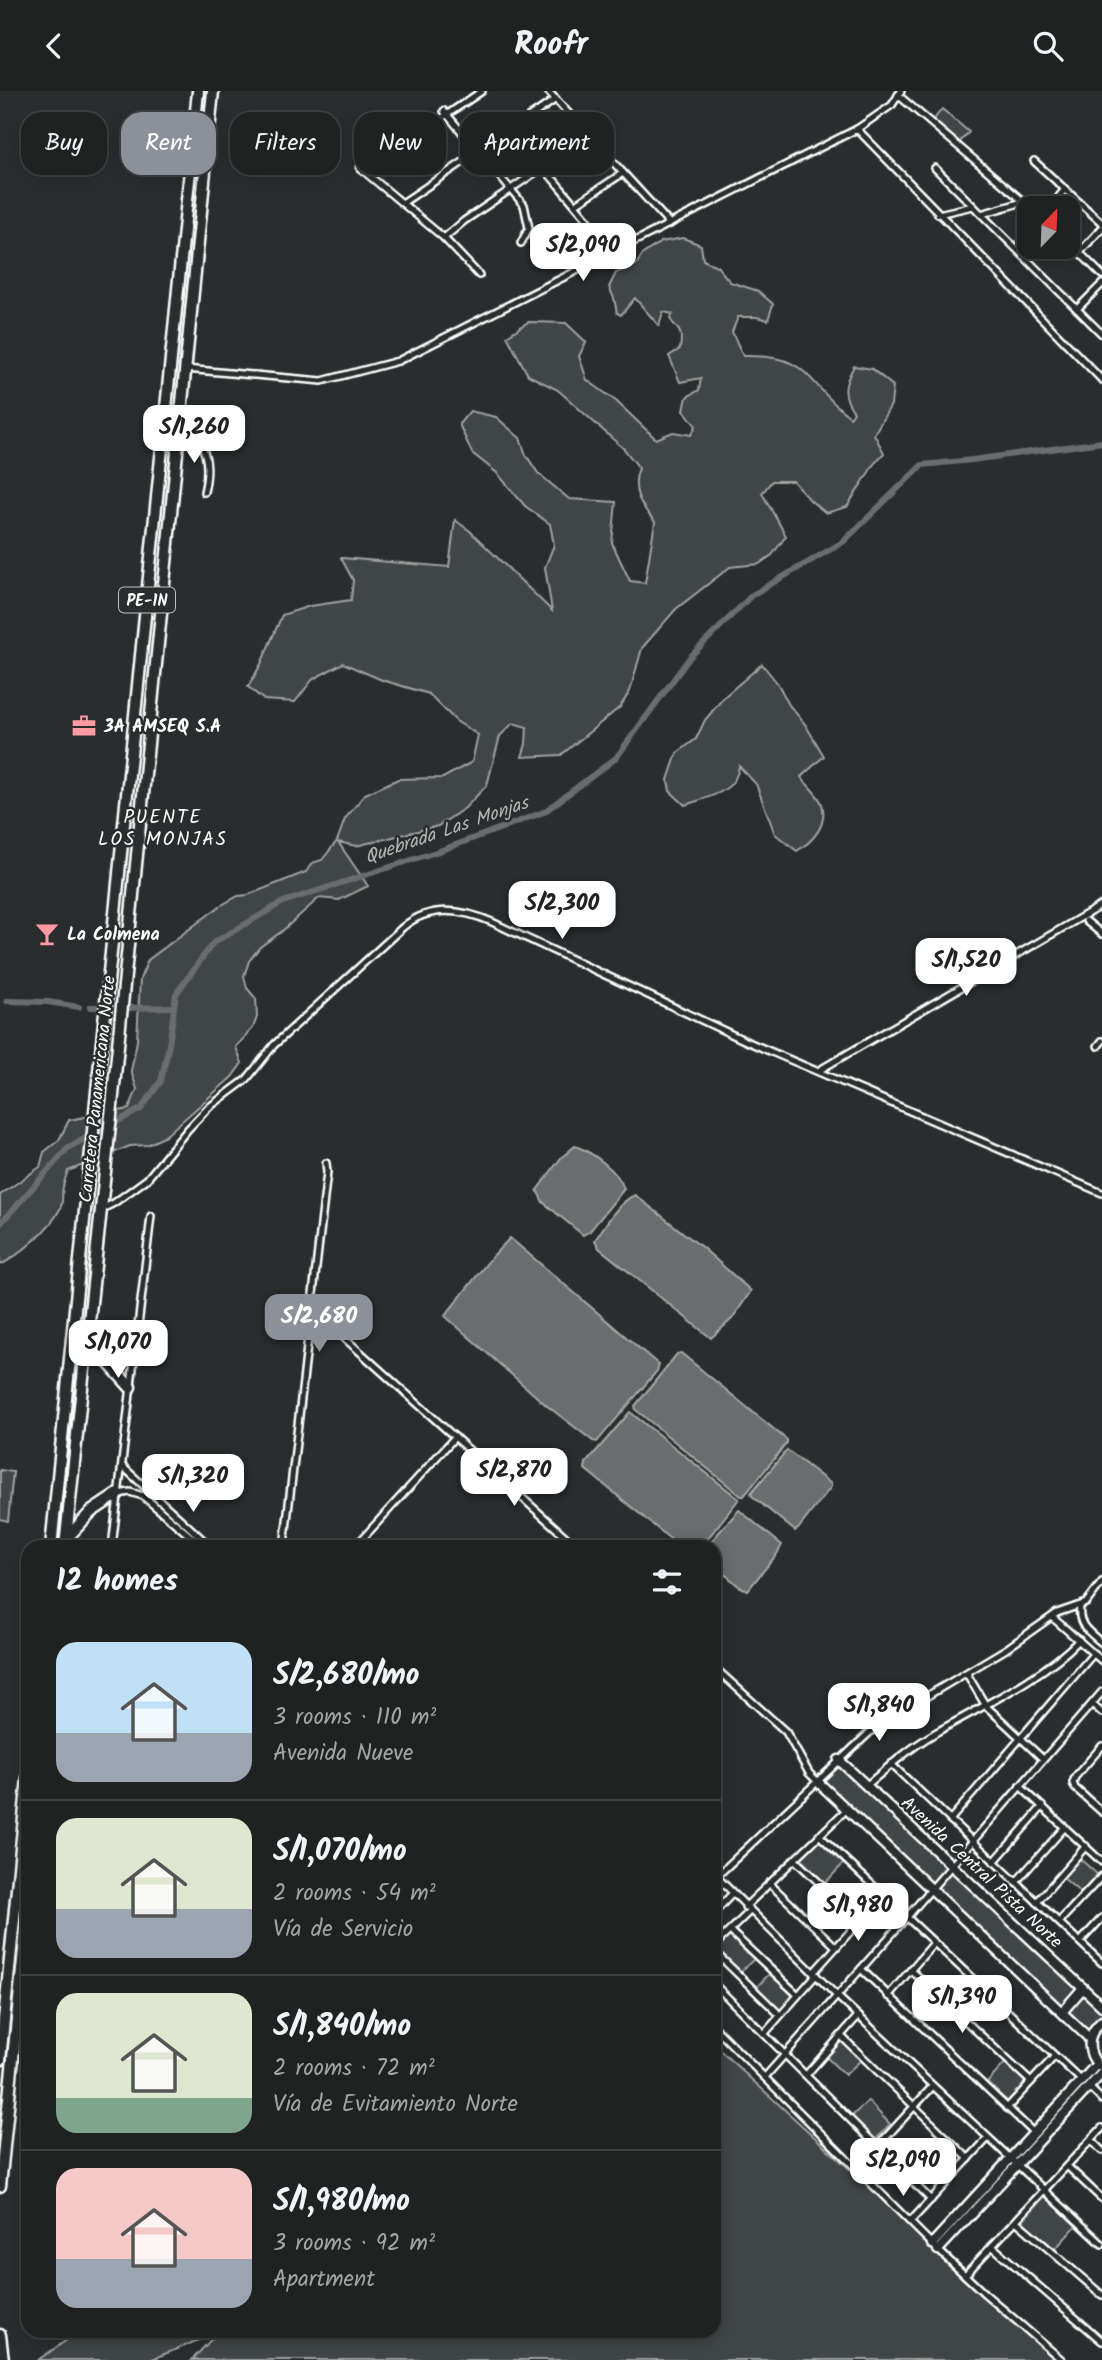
<!DOCTYPE html>
<meta charset="utf-8">
<style>
:root{--surface:#202222;--page:#282a2a;--text:#f1f3f6;--muted:#a2a4a5;--line:#3d3f40;--accent:#8c9099}
body{margin:0;font-family:Kalam,sans-serif;background:var(--page);color:var(--text);height:100vh;display:flex;flex-direction:column;font-size:26px;white-space:nowrap}
*{box-sizing:border-box;margin:0}
p{font-size:23px;color:var(--muted)}
.icon{flex:none;width:38px;height:38px;fill:none;stroke:currentColor;stroke-width:2;stroke-linecap:round;stroke-linejoin:round}
.map{position:relative;flex:1;overflow:hidden}
.drawer{position:absolute;left:21px;top:1449px;width:700px;height:798px;display:flex;flex-direction:column;background:var(--surface);border-radius:21px;box-shadow:0 4px 18px #0003,0 0 0 2px var(--line)}
.drawer>*{flex:none}
.banner{position:absolute;left:21px;top:21px;width:700px;height:63px;display:flex;gap:14px}
.needle{width:46px;rotate:23deg}
.tools{position:absolute;left:1017px;top:105px;display:grid;gap:14px}
.tools a{display:grid;place-items:center;width:63px;height:63px;border-radius:14px;background:var(--surface);box-shadow:0 4px 18px #0003,0 0 0 2px var(--line);font-size:35px}
.price{position:absolute;translate:-50% -60px;padding:0 16px;border-radius:14px;background:#fff;color:#222;font-size:23px;line-height:46px;filter:drop-shadow(0 2px 4px #0008)}
.price::after{content:'';position:absolute;left:50%;top:42px;width:21px;height:16px;margin-left:-10px;background:inherit;clip-path:polygon(0 0,100% 0,50% 100%)}
.price.current{background:var(--accent);color:#fff}
ul{padding:0;list-style:none}
li{display:flex;align-items:center;gap:21px;height:175px;padding:0 35px}
li+li{border-top:2px solid var(--line)}
li span{display:grid;place-items:center;flex:none;width:196px;height:140px;border-radius:21px;color:#555}
li>.icon{margin-inline-start:auto}
span .icon{width:84px;height:84px;fill:#fffc;stroke-width:1}
li b{font-size:30px}
h2{display:flex;justify-content:space-between;align-items:center;height:84px;padding:0 35px;font-size:30px}
.pill{padding:0 24px;border-radius:21px;background:var(--surface);box-shadow:0 4px 18px #0003,0 0 0 2px var(--line);font-size:24px;line-height:63px}
.pill.current{background:var(--accent);color:#fff}
header{display:flex;justify-content:space-between;align-items:center;height:91px;padding:0 35px;background:var(--surface);font-size:32px;font-weight:700}
.map>svg:first-child{display:block}
</style>
<header><svg class="icon" aria-label="back" viewBox="0 0 24 24"><path d="M15 5l-7 7 7 7"/></svg>Roofr<svg class="icon" aria-label="search" viewBox="0 0 24 24"><circle cx="10" cy="10" r="6"/><path d="M15 15l6 6"/></svg></header>
<div class="map">
<svg width="1102" height="2269" viewBox="0 0 1102 2269">
<rect width="100%" height="100%" fill="#2a2d2e"/>
<filter id="ink" filterUnits="userSpaceOnUse"><feTurbulence type="fractalNoise" baseFrequency=".0143" numOctaves="2"/><feDisplacementMap in="SourceGraphic" scale="14" xChannelSelector="R" yChannelSelector="G"/><feConvolveMatrix kernelMatrix="1 2 1 2 8 2 1 2 1" color-interpolation-filters="sRGB"/></filter>
<g filter="url(#ink)">
<g fill="#414445" stroke="#a0a2a2" stroke-width="2">
<path d="M 942,18 L 969,41 L 958,53 L 932,31 Z"/>
<path d="M 683,147 L 701,154 L 703,169 L 717,175 L 730,191 L 758,200 L 773,213 L 768,229 L 757,226 L 738,226 L 732,241 L 743,265 C 812,263 804,291 850,326 L 854,321 C 841,303 844,293 854,275 L 872,278 L 893,295 L 891,314 L 874,343 L 884,362 L 874,373 L 847,416 L 826,422 L 811,410 L 793,390 L 772,390 L 762,402 L 786,445 L 772,464 L 759,473 L 730,476 L 676,518 L 642,557 L 630,600 L 620,616 L 561,664 L 522,666 L 526,653 L 527,636 L 513,632 L 500,645 L 487,694 L 465,717 L 438,735 L 356,755 L 338,751 L 368,795 L 339,809 L 319,807 L 281,841 L 260,856 L 249,870 L 244,885 L 247,897 L 256,908 L 257,926 L 253,937 L 236,956 L 242,972 L 232,986 L 164,1046 L 147,1054 L 130,1055 L 68,1080 C 66,1085 64,1091 63,1096 C 61,1103 64,1110 60,1118 C 51,1137 19,1165 0,1174 L 0,1104 L 40,1076 L 44,1061 L 59,1049 L 69,1029 L 129,1018 L 137,998 L 131,980 L 137,950 L 140,888 L 148,869 L 220,815 L 238,805 L 248,804 L 306,781 L 312,772 L 322,769 L 337,750 L 345,728 L 365,703 L 398,688 L 443,687 L 472,671 L 478,644 L 456,630 L 429,603 L 382,589 L 343,572 L 313,588 L 295,611 L 264,609 L 248,596 L 261,573 L 282,524 L 310,515 L 351,509 L 353,489 L 341,467 L 449,476 L 455,429 L 470,440 L 552,520 L 545,476 L 554,454 L 550,433 L 525,415 L 497,382 L 472,362 L 459,333 L 470,320 L 496,326 L 520,347 L 526,364 L 538,382 L 569,408 L 616,411 L 612,452 L 630,490 L 645,492 L 655,431 C 641,415 630,399 639,377 L 624,358 L 558,299 L 528,284 L 507,245 L 528,231 L 566,232 L 586,251 L 579,265 L 587,289 L 616,310 L 656,348 L 673,341 L 691,344 L 696,335 L 684,319 L 687,306 L 699,299 L 701,287 L 680,291 L 669,265 L 680,258 C 683,238 679,241 670,228 L 673,223 L 663,221 L 659,235 L 635,207 L 621,224 L 617,222 L 614,207 L 609,196 L 616,182 L 636,174 L 643,163 L 661,151 Z"/>
<path d="M 762,573 L 778,593 L 789,614 L 805,633 L 824,665 L 801,686 C 807,694 819,704 822,713 C 828,734 813,750 797,760 L 775,743 L 756,693 L 739,675 C 736,702 708,706 685,714 L 670,700 L 668,689 L 677,662 L 696,648 L 705,629 L 724,606 Z"/>
<path d="M 0,1379 L 13,1381 L 8,1430 L 0,1428 Z"/>
<path d="M 836,1675 L 843,1675 L 947,1774 L 935,1791 L 928,1791 L 825,1694 L 825,1686 Z"/>
<path d="M 817,1749 L 820,1749 L 844,1772 L 824,1793 L 799,1770 L 800,1766 Z"/>
<path d="M 1079,1767 L 1098,1784 L 1082,1803 L 1062,1786 Z"/>
<path d="M 954,1780 L 1075,1892 L 1078,1898 L 1065,1913 L 1059,1914 L 938,1800 L 938,1795 L 949,1781 Z"/>
<path d="M 727,1841 L 754,1868 L 736,1885 L 714,1863 L 714,1852 Z"/>
<path d="M 770,1882 L 796,1905 L 778,1924 L 753,1900 Z"/>
<path d="M 1081,1904 L 1087,1904 L 1102,1920 L 1102,1927 L 1089,1943 L 1068,1924 L 1067,1920 Z"/>
<path d="M 841,1948 L 862,1968 L 845,1984 L 825,1965 Z"/>
<path d="M 714,1954 L 1058,2269 L 192,2269 L 219,2240 L 714,2240 Z"/>
<path d="M 1006,1971 L 1028,1991 L 1008,2011 L 987,1992 Z"/>
<path d="M 868,2010 L 890,2033 L 874,2050 L 851,2026 Z"/>
<path d="M 948,2050 L 967,2068 L 946,2090 L 928,2070 Z"/>
<path d="M 1045,2105 L 1076,2135 L 1055,2158 L 1022,2130 Z"/>
<path d="M 80,2240 L 194,2240 L 201,2248 L 150,2269 L 38,2269 Z"/>
</g>
<g fill="#6a6c6d" stroke="#a6a7a7" stroke-width="2">
<path d="M 575,1055 C 592,1061 619,1080 624,1098 L 590,1140 L 583,1144 L 543,1111 L 537,1099 L 561,1067 Z"/>
<path d="M 635,1104 L 704,1158 L 751,1200 L 732,1228 L 711,1247 L 599,1157 L 595,1149 C 605,1135 619,1110 635,1104 Z"/>
<path d="M 510,1147 L 659,1274 L 657,1280 L 597,1351 L 593,1350 L 546,1314 L 445,1225 L 491,1167 Z"/>
<path d="M 681,1262 L 787,1349 L 787,1352 L 744,1405 L 741,1405 L 636,1319 L 635,1315 L 677,1263 Z"/>
<path d="M 630,1321 L 739,1408 L 701,1456 L 680,1456 L 585,1378 L 586,1372 Z"/>
<path d="M 787,1359 L 831,1393 L 831,1396 L 798,1438 L 795,1440 L 752,1405 L 751,1402 Z"/>
<path d="M 739,1419 L 782,1454 L 777,1463 L 748,1499 L 740,1496 L 714,1474 L 714,1456 L 706,1456 Z"/>
</g>
<g fill="none" stroke-linecap="round" stroke-linejoin="round">
<g stroke="#6a6c6d" stroke-width="6">
<path d="M 7,910 L 48,911 L 79,916"/>
<path d="M 90,916 L 99,916"/>
<path d="M 127,917 L 174,916"/>
<path d="M 0,1133 L 69,1056 L 141,1018 L 161,990 L 169,954 L 176,903 L 213,852 L 283,811 L 442,759 L 544,721 L 616,667 L 690,566 L 752,504 L 843,451 L 922,374 L 972,369 L 1102,351"/>
</g>
<g stroke="#fff" stroke-width="10">
<g id="street">
<path d="M 548,0 L 670,133"/>
<path d="M 898,4 L 1031,117"/>
<path d="M 444,20 L 524,114 L 529,137 L 521,152"/>
<path d="M 857,38 L 1102,289"/>
<path d="M 509,40 L 543,76 L 615,161"/>
<path d="M 1034,70 L 1102,132"/>
<path d="M 360,77 L 444,147 L 479,184"/>
<path d="M 935,77 L 1102,243"/>
<path d="M 363,80 L 482,0"/>
<path d="M 404,111 L 556,8"/>
<path d="M 576,113 L 623,82"/>
<path d="M 1050,117 L 1065,98"/>
<path d="M 938,123 L 973,115"/>
<path d="M 981,123 L 1023,111"/>
<path d="M 444,147 L 464,130 L 589,45"/>
<path d="M 1068,150 L 1102,184"/>
<path d="M 1079,162 L 1102,137"/>
<path d="M 1077,218 L 1102,193"/>
<path d="M 185,278 L 322,290 L 398,270 L 857,38 L 892,14 L 901,0"/>
<path d="M 194,344 C 209,360 209,380 204,401"/>
<path d="M 1086,830 L 1102,843"/>
<path d="M 1098,955 L 1102,950"/>
<path d="M 818,980 L 1102,814"/>
<path d="M 100,1119 L 114,1112 L 147,1088 L 188,1038 L 208,1017 L 247,988 L 274,954 L 403,836 C 429,814 462,818 492,831 L 746,950 L 1102,1102"/>
<path d="M 310,1225 L 330,1234 L 577,1456"/>
<path d="M 122,1375 L 211,1456"/>
<path d="M 118,1403 L 130,1401 L 143,1405 L 203,1456"/>
<path d="M 112,1456 L 151,1125"/>
<path d="M 284,1456 L 327,1081 L 326,1072"/>
<path d="M 355,1456 L 455,1346"/>
<path d="M 1080,1515 C 1077,1534 1089,1541 1102,1552"/>
<path d="M 1052,1526 L 1102,1570"/>
<path d="M 714,1576 L 786,1641 L 809,1682 L 818,1691"/>
<path d="M 967,1583 L 986,1615 L 1043,1668"/>
<path d="M 1092,1613 L 1102,1622"/>
<path d="M 1102,1655 L 1075,1686 L 1073,1692 L 1075,1697 L 1102,1721"/>
<path d="M 891,1673 L 1102,1872"/>
<path d="M 866,1695 C 888,1676 910,1657 935,1642 C 980,1616 1043,1587 1079,1549"/>
<path d="M 1020,1695 L 1102,1771"/>
<path d="M 950,1729 L 1094,1562"/>
<path d="M 819,1744 L 1082,1990"/>
<path d="M 794,1768 L 860,1830"/>
<path d="M 994,1771 L 1043,1715"/>
<path d="M 716,1786 L 869,1642 L 892,1626 L 1006,1558 L 1057,1522 L 1086,1512 L 1102,1491"/>
<path d="M 717,1786 L 837,1905 L 1102,2153"/>
<path d="M 1016,1791 L 1065,1736"/>
<path d="M 769,1792 L 836,1856"/>
<path d="M 1037,1811 L 1086,1755"/>
<path d="M 745,1816 L 847,1718"/>
<path d="M 714,1822 L 732,1803"/>
<path d="M 1059,1831 L 1102,1785"/>
<path d="M 730,1840 L 798,1904"/>
<path d="M 1080,1851 L 1102,1827"/>
<path d="M 714,1855 L 750,1820"/>
<path d="M 714,1860 L 780,1924"/>
<path d="M 861,1878 L 1034,2042"/>
<path d="M 911,1879 L 1031,1991"/>
<path d="M 813,1882 L 883,1804"/>
<path d="M 714,1893 L 931,2109"/>
<path d="M 888,1905 L 934,1852"/>
<path d="M 714,1936 L 936,2157 L 984,2202 L 1062,2269"/>
<path d="M 765,1942 L 816,1884"/>
<path d="M 841,1945 L 969,2068"/>
<path d="M 807,1983 L 858,1925"/>
<path d="M 765,1986 L 907,1826 L 1102,1601"/>
<path d="M 1089,1996 L 1102,2009"/>
<path d="M 1007,2017 L 1055,1965"/>
<path d="M 1091,2049 L 1102,2060"/>
<path d="M 1067,2075 L 1102,2108"/>
<path d="M 856,2079 L 932,1996"/>
<path d="M 1016,2130 L 1102,2204"/>
<path d="M 910,2131 L 988,2047"/>
<path d="M 992,2155 L 1102,2250"/>
<path d="M 965,2184 L 1102,2037"/>
</g>
</g>
<g stroke="#fff" stroke-width="13">
<g id="secondary">
<path d="M 839,1669 L 1102,1915"/>
<path d="M 818,1691 L 1090,1948"/>
<path d="M 1062,1921 L 1083,1897"/>
<path d="M 1099,1975 C 1086,1961 1086,1943 1102,1930"/>
<path d="M 932,2153 L 1097,1973"/>
<path d="M 938,2159 L 1102,1982"/>
</g>
</g>
<g stroke="#fff" stroke-width="15">
<g id="highway">
<path d="M 89,1237 L 97,1259 L 130,1296"/>
<path d="M 66,1448 L 91,1421 L 118,1403"/>
<path d="M 51,1456 L 198,0"/>
<path d="M 65,1456 L 112,1015 L 213,0"/>
<path d="M 0,1969 L 28,1687"/>
<path d="M 0,2095 L 28,1820"/>
<path d="M 0,2244 L 3,2269"/>
</g>
</g>
<use href="#street" stroke="#2a2d2e" stroke-width="5"/>
<use href="#secondary" stroke="#2a2d2e" stroke-width="8"/>
<use href="#highway" stroke="#2a2d2e" stroke-width="10"/>
</g>
</g>
<defs>
<g id="office-bare" transform="scale(1.89)"><path d="M-6-3h4V-5.5h4V-3h4V5H-6ZM-1-4.5V-3h2v-1.5ZM-6 0V1H6V0Z" fill="#ff9aa2" stroke="#2a2d2e" stroke-width="2.5" paint-order="stroke"/></g>
<g id="bar-bare" transform="scale(1.89)"><path d="M-6-5H6L.8 .8V4.5H3.5V6h-7V4.5H-.8V.8Z" fill="#ff9aa2" stroke="#2a2d2e" stroke-width="2.5" paint-order="stroke"/></g>
</defs>
<g fill-rule="evenodd">
<use href="#office-bare" x="84" y="635"/>
<use href="#bar-bare" x="47" y="843"/>
</g>
<g text-anchor="middle" stroke-width="5" stroke-linejoin="round" paint-order="stroke">
<rect fill="#2a2d2e" stroke="#bfc0c0" stroke-width="2" x="119" y="496.5" width="56" height="25" rx="5"/>
<g font-size="16" font-weight="bold" fill="#fff">
<text x="147" y="515">PE-1N</text>
</g>
<g font-size="18" font-weight="bold" fill="#fff" stroke="#2a2d2e" text-anchor="start">
<text x="104" y="641">3A AMSEQ S.A</text>
<text x="67" y="849">La Colmena</text>
</g>
<g font-size="18" fill="#fff" stroke="#2a2d2e">
<text transform="translate(97 998) rotate(-84)" y="6">Carretera Panamericana Norte</text>
<text transform="translate(982 1781) rotate(43)" y="6">Avenida Central Pista Norte</text>
</g>
<g font-size="19" letter-spacing="2" fill="#fff" stroke="#2a2d2e">
<text x="163" y="732">PUENTE<tspan x="163" dy="22">LOS MONJAS</tspan></text>
</g>
<g font-size="19" font-style="italic" fill="#b4b6b6" stroke="#2a2d2e">
<text transform="translate(446 738) rotate(-19)" y="7">Quebrada Las Monjas</text>
</g>
</g>
</svg>
<div class="tools">
<a><svg class="needle" viewBox="-14 -14 28 28"><path d="M0-13l5 13h-10z" fill="#e53935"/><path d="M0 13l5-13h-10z" fill="#a2a4a5"/></svg></a>
</div>
<b class="price" style="left:583px;top:192px">S/2,090</b>
<b class="price" style="left:194px;top:374px">S/1,260</b>
<b class="price" style="left:562px;top:850px">S/2,300</b>
<b class="price" style="left:966px;top:907px">S/1,520</b>
<b class="price current" style="left:319px;top:1263px">S/2,680</b>
<b class="price" style="left:118px;top:1289px">S/1,070</b>
<b class="price" style="left:514px;top:1417px">S/2,870</b>
<b class="price" style="left:193px;top:1423px">S/1,320</b>
<b class="price" style="left:879px;top:1652px">S/1,840</b>
<b class="price" style="left:858px;top:1852px">S/1,980</b>
<b class="price" style="left:962px;top:1944px">S/1,390</b>
<b class="price" style="left:903px;top:2107px">S/2,090</b>
<div class="banner">
<a class="pill">Buy</a>
<a class="pill current">Rent</a>
<a class="pill">Filters</a>
<a class="pill">New</a>
<a class="pill">Apartment</a>
</div>
<section class="drawer">
<h2>12 homes<svg class="icon" aria-label="filters" viewBox="0 0 24 24"><path d="M4 7h16M4 17h16"/><circle cx="9" cy="7" r="2"/><circle cx="15" cy="17" r="2"/></svg></h2>
<ul>
<li><span style="background:linear-gradient(#bfe0f5 65%,#9aa5b1 0)"><svg class="icon" aria-label="home" viewBox="0 0 24 24"><path d="M3 11l9-7 9 7M6 9v11h12V9"/></svg></span><div><b>S/2,680/mo</b><p>3 rooms · 110 m²</p><p>Avenida Nueve</p></div></li>
<li><span style="background:linear-gradient(#dfe7d0 65%,#9aa5b1 0)"><svg class="icon" aria-label="home" viewBox="0 0 24 24"><path d="M3 11l9-7 9 7M6 9v11h12V9"/></svg></span><div><b>S/1,070/mo</b><p>2 rooms · 54 m²</p><p>Vía de Servicio</p></div></li>
<li><span style="background:linear-gradient(#dfe7d0 75%,#7fa58c 0)"><svg class="icon" aria-label="home" viewBox="0 0 24 24"><path d="M3 11l9-7 9 7M6 9v11h12V9"/></svg></span><div><b>S/1,840/mo</b><p>2 rooms · 72 m²</p><p>Vía de Evitamiento Norte</p></div></li>
<li><span style="background:linear-gradient(#f6c9c9 65%,#9aa5b1 0)"><svg class="icon" aria-label="home" viewBox="0 0 24 24"><path d="M3 11l9-7 9 7M6 9v11h12V9"/></svg></span><div><b>S/1,980/mo</b><p>3 rooms · 92 m²</p><p>Apartment</p></div></li>
</ul>
</section>
</div>
